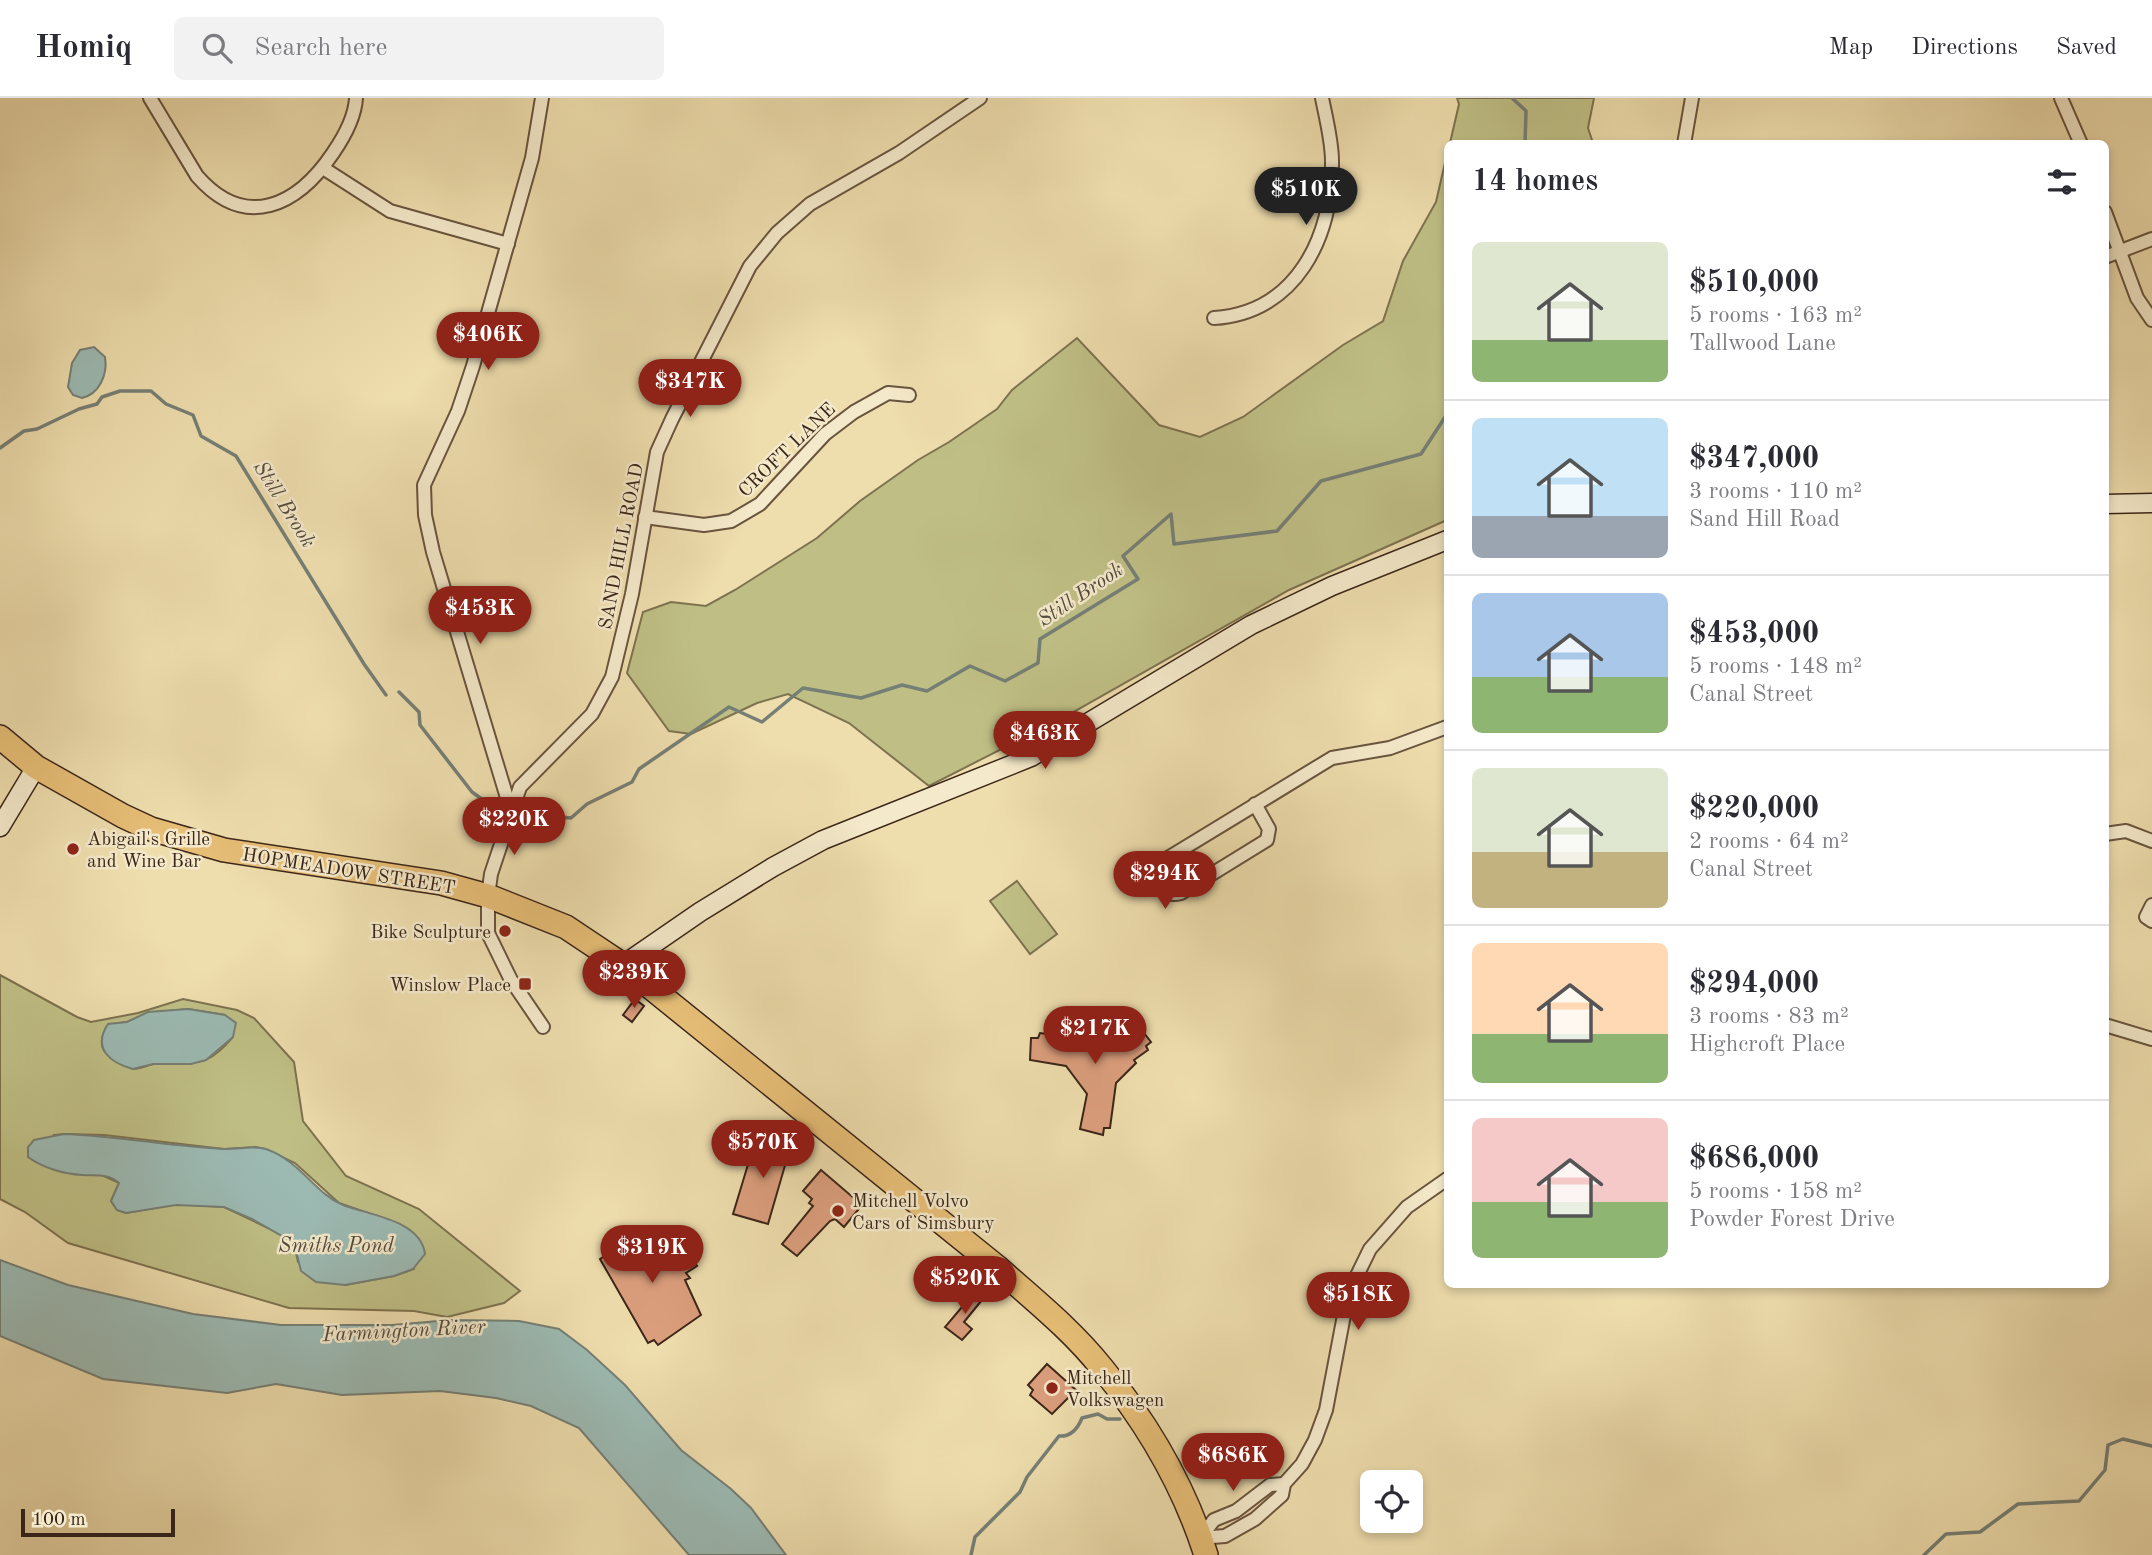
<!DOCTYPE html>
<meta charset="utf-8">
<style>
:root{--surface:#fff;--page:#f2f2f3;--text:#2b2b33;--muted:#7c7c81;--line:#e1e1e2;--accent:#8f2418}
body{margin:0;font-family:"Old Standard TT",serif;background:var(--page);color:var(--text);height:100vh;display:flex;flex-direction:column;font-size:26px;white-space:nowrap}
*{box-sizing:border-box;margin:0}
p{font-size:23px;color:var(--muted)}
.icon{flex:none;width:38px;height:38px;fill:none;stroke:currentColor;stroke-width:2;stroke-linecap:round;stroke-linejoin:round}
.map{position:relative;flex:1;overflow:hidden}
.panel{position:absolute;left:1444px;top:42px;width:665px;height:1148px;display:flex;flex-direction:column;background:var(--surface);border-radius:10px;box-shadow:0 4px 10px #0003}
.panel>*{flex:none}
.controls{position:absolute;left:1360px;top:1372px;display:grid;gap:14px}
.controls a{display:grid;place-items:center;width:63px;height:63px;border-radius:10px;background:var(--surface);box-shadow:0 4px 10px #0003;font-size:35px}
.scale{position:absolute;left:21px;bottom:18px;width:154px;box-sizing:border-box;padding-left:7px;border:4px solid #3b2619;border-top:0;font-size:19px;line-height:24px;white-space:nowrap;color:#3b2619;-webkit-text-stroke:5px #f4e9ca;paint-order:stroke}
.price{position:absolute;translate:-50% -60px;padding:0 16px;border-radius:24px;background:var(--accent);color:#fff;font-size:23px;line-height:46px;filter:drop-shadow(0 2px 4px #0008)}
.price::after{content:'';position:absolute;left:50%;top:42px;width:21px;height:16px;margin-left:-10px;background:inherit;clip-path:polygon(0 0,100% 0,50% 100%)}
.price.current{background:#222;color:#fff}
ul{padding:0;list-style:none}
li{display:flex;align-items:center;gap:21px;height:175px;padding:0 28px}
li+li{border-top:2px solid var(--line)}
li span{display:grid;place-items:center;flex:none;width:196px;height:140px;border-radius:10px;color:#555}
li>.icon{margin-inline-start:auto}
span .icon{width:84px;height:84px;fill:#fffc;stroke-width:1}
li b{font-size:30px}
h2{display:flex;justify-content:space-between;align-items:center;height:84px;padding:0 28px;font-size:30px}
header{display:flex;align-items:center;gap:42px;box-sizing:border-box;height:98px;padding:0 35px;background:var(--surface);border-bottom:2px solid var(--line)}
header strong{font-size:33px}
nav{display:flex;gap:38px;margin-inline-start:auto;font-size:24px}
.search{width:490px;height:63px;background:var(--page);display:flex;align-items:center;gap:18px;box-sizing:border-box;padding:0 24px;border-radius:10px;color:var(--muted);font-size:26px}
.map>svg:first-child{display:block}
</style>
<header>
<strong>Homiq</strong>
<div class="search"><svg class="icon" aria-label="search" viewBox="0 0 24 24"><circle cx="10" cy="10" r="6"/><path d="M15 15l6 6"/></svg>Search here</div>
<nav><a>Map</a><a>Directions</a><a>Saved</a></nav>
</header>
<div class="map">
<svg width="2152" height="1457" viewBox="0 0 2152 1457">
<rect width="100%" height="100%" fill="#eeddad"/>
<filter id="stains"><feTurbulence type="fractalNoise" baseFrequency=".00286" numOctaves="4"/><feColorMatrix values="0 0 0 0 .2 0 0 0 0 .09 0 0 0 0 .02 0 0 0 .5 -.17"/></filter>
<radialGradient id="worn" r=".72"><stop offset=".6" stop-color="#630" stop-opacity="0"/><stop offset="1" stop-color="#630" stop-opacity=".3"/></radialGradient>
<g fill="#bfbf85" stroke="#7d724f" stroke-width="2" fill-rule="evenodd">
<path d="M 1457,0 L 1594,0 L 1588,30 L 1593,45 L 1450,45 L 1459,6 Z"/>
<path d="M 1447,56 L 1447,422 L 1289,492 L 1068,617 L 929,688 L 849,625 L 788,596 L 757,605 L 691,636 L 669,633 L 627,575 L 643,514 L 671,504 L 706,508 L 735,492 L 817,440 L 860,403 L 918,362 L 949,344 L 997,311 L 1012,292 L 1077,240 L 1159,327 L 1200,339 L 1243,319 L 1343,247 L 1383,223 L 1403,163 L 1436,104 Z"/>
<path d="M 1017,783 L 1057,836 L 1030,856 L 990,803 Z"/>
<path d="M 0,877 L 77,919 L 91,924 L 138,915 L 183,901 L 237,912 L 254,920 L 294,964 L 303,1023 L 346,1078 L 419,1111 L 520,1193 L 504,1205 L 447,1219 L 414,1213 L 289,1210 L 68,1145 L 25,1114 L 0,1101 ZM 188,911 L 225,917 L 233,939 C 200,977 194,959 154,966 C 147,967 141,971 133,971 C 111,961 91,953 108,927 L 127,924 L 148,915 ZM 64,1036 L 104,1037 L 224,1051 L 256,1049 L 265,1051 L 295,1065 L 339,1105 L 400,1126 L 414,1171 L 394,1178 L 345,1187 L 298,1164 L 294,1145 L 287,1139 L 224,1109 L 176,1106 L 126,1115 L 117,1112 L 111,1103 L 119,1085 L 102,1077 L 82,1077 L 54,1037 Z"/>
</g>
<g fill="#9cbab3" stroke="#757f75" stroke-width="2">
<path d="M 94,249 L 105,259 C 108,277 99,296 82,300 L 73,297 L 68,289 L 72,265 L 80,252 Z"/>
<path d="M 188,911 L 225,917 L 236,925 L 233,939 L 206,962 L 191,966 L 153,966 L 133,971 C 110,965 92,950 108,926 L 127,924 L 148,914 Z"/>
<path d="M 64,1036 C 117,1038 170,1048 223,1051 C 237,1052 252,1047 266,1051 C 302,1064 314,1095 343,1107 C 369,1117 421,1122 425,1156 L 413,1171 L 394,1178 L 345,1187 L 316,1184 L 301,1173 L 294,1145 L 252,1121 L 224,1109 L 176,1107 L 126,1115 L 117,1112 L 111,1103 L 119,1085 C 107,1075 96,1078 82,1077 C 64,1076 43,1070 28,1059 L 28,1049 L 34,1042 Z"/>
<path d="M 0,1162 L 68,1187 L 193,1216 L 281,1227 L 392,1227 L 450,1222 L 519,1223 L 559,1231 L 587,1252 L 625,1287 L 681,1352 L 731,1391 L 751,1410 L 786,1457 L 689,1457 L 579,1330 L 531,1308 L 496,1300 L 440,1293 L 342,1297 L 276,1286 L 227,1295 L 103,1281 L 0,1238 Z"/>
</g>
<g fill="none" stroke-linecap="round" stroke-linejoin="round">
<g stroke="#757f75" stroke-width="3.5">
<path d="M 1512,0 L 1526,13 L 1525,46"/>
<path d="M 0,350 L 24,333 L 37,331 L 79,311 L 97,306 L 102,299 L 120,293 L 151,293 L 166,306 L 193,317 L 201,338 L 236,358 L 364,566 L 386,597"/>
<path d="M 399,594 L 419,614 L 420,627 L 472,694 L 490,707"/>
<path d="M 526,716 L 571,720 L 587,706 L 632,684 L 639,671 L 729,609 L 762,624 L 803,590 L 861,600 L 902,587 L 927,593 L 970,568 L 1005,583 L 1038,565 L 1040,541 L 1138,481 L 1123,458 L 1171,416 L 1174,446 L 1277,433 L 1321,383 L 1421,356 L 1447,316"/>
<path d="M 971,1457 L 975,1439 L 1020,1394 L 1027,1379 L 1059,1338 C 1071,1339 1078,1330 1082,1320 L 1098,1316 L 1107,1321 L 1120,1321"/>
<path d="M 1924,1457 L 1946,1436 L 1980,1434 L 2018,1406 L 2079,1403 L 2105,1372 L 2108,1347 L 2123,1341 L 2152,1348"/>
</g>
</g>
<g fill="#db9e7d" stroke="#3b2619" stroke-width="2">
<path d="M 635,901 L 644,908 L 632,924 L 623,917 Z"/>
<path d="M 1130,917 L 1151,944 L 1146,948 L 1148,952 L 1134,962 L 1136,965 L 1116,985 L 1110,1030 L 1104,1030 L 1103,1037 L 1080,1031 L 1087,996 L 1066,968 L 1030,962 L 1031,940 L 1038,940 L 1040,935 L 1096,942 Z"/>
<path d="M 756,1040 L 796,1051 L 791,1066 L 786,1064 L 768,1126 L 733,1116 Z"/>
<path d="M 821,1072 L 862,1107 L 844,1129 L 835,1121 L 830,1123 L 797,1158 L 782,1146 L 813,1108 L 809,1105 L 812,1101 L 803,1093 Z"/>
<path d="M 647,1131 L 651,1137 L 654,1134 L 662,1147 L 664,1146 L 674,1162 L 688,1153 L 697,1168 L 686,1175 L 690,1180 L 685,1182 L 701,1217 L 658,1247 L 654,1242 L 648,1245 L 600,1161 L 606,1157 L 603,1152 L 621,1140 L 624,1145 Z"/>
<path d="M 978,1190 L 986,1197 L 964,1224 L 972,1231 L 962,1242 L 945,1229 Z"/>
<path d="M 1047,1266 L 1076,1292 L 1052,1316 L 1030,1297 L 1033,1292 L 1028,1287 Z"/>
</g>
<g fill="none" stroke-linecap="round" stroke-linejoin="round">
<g stroke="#68543e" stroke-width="16">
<g id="street">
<path d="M 150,0 L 197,78 C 246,134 298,107 333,55 C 344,39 355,19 356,0"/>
<path d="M 2061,0 L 2081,46"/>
<path d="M 1684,46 L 1692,0"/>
<path d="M 323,70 L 390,113 L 508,146"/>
<path d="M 2105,114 L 2137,200 L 2152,222"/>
<path d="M 2105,159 L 2152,141"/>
<path d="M 1214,220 C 1296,215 1333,139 1332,63 C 1332,43 1326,20 1322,0"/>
<path d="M 645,419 L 704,427 L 731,423 L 760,406 L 825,336 L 854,314 L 888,295 L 909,297"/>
<path d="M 1255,706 L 1269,731 L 1267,742 L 1181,795 C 1166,799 1160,791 1155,777 L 1158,766 L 1332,660 L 1390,650 L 1447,629"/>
<path d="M 511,713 L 433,454 L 425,417 L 424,387 L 458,313 L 473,268 L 532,60 L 542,0"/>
<path d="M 2105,736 L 2126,733 L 2152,743"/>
<path d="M 2152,807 L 2146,819 L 2152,823"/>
<path d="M 2105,927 L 2152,941"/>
<path d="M 543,929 L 511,882 L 488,835 L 488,798 L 491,776 L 520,689 L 592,616 L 612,579 L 632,496 L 657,354 L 672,321 L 750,168 L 777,135 L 810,106 L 899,55 L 980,0"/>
<path d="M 1200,1440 L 1225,1438 L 1255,1421 L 1282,1397 L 1284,1386 L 1302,1366 L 1315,1342 L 1326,1312 L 1348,1196 L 1370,1151 L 1407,1109 L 1447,1081"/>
<path d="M 1200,1440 L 1214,1422 L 1236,1413 L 1270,1387 L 1284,1386"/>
</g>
</g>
<g stroke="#3b2619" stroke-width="21">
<g id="secondary">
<path d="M 2105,406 L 2152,405"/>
<path d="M 0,729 L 36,669"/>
<path d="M 623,867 L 700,814 L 773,769 L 823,742 L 1031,659 L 1251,527 L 1332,488 L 1447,442"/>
</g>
</g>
<g stroke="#3b2619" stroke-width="26">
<path id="highway" d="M 0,639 L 36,669 L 123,718 L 151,731 L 224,752 L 441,785 L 488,798 L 566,829 L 623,867 L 997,1169 C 1033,1201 1072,1232 1102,1270 C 1148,1326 1184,1388 1206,1457"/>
</g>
<use href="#street" stroke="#f4e9ca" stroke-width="12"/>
<use href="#secondary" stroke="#f4e9ca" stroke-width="18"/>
<use href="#highway" stroke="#e7be76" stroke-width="23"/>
</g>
<g fill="#8f2418" stroke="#f4e9ca" stroke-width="2.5">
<circle cx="73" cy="751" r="7"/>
<circle cx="505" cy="833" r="7"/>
<rect x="518" y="879" width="14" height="14" rx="3.5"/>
<circle cx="838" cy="1113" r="7"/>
<circle cx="1052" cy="1290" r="7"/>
</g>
<g text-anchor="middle" stroke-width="5" stroke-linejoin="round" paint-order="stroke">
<g font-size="19" fill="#3b2619" stroke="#f4e9ca">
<text transform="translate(786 351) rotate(-44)" y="7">CROFT LANE</text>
<text transform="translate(620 448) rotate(-79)" y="7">SAND HILL ROAD</text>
<text transform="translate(349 772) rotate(9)" y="7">HOPMEADOW STREET</text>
</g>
<g font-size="19" fill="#3b2619" stroke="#f4e9ca" text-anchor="start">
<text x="87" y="747">Abigail's Grille<tspan x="87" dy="22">and Wine Bar</tspan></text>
<text x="491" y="840" text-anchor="end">Bike Sculpture</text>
<text x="511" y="893" text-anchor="end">Winslow Place</text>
<text x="852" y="1109">Mitchell Volvo<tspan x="852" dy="22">Cars of Simsbury</tspan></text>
<text x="1066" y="1286">Mitchell<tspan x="1066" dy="22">Volkswagen</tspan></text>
</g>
<g font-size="21" font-style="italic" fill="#534b40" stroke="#f4e9ca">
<text transform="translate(285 406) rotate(58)" y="7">Still Brook</text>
<text transform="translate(1080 496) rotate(-34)" y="7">Still Brook</text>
<text x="336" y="1154">Smiths Pond</text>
<text transform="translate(404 1232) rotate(-3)" y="7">Farmington River</text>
</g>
</g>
<rect width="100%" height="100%" filter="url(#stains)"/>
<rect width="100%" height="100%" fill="url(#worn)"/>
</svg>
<div class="controls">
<a><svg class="icon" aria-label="locate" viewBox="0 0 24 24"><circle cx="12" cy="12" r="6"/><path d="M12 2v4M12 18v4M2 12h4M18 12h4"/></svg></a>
</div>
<div class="scale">100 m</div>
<b class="price current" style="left:1306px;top:129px">$510K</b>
<b class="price" style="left:488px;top:274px">$406K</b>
<b class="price" style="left:690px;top:321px">$347K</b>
<b class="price" style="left:480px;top:548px">$453K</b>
<b class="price" style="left:1045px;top:673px">$463K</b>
<b class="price" style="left:514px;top:759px">$220K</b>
<b class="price" style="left:1165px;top:813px">$294K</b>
<b class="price" style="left:634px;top:912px">$239K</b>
<b class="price" style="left:1095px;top:968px">$217K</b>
<b class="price" style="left:763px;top:1082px">$570K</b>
<b class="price" style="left:652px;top:1187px">$319K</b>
<b class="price" style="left:965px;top:1218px">$520K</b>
<b class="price" style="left:1358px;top:1234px">$518K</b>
<b class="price" style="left:1233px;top:1395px">$686K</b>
<section class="panel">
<h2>14 homes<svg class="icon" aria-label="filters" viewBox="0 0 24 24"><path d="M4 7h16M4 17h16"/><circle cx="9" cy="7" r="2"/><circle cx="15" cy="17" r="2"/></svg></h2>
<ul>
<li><span style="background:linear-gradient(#dfe7d0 70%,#8fb573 0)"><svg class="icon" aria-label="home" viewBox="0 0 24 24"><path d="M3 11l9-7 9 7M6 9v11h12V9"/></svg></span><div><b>$510,000</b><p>5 rooms · 163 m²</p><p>Tallwood Lane</p></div></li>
<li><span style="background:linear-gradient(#bfe0f5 70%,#9aa5b1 0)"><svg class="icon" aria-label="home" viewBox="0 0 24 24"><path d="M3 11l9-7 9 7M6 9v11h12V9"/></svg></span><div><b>$347,000</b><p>3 rooms · 110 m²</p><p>Sand Hill Road</p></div></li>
<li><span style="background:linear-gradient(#a9c7e8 60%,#8fb573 0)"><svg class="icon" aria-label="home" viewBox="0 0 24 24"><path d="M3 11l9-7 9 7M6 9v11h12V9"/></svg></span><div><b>$453,000</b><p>5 rooms · 148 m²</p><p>Canal Street</p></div></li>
<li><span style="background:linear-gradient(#dfe7d0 60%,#c2b280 0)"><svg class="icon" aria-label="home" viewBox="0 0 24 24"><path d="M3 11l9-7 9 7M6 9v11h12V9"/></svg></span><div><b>$220,000</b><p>2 rooms · 64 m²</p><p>Canal Street</p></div></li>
<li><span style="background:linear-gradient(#ffd9b3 65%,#8fb573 0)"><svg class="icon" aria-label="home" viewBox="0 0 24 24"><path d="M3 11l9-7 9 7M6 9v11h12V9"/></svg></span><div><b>$294,000</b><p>3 rooms · 83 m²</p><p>Highcroft Place</p></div></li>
<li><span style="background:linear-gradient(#f6c9c9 60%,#8fb573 0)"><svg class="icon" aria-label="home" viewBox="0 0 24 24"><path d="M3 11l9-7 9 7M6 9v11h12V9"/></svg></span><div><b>$686,000</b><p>5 rooms · 158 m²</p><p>Powder Forest Drive</p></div></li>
</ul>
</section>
</div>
